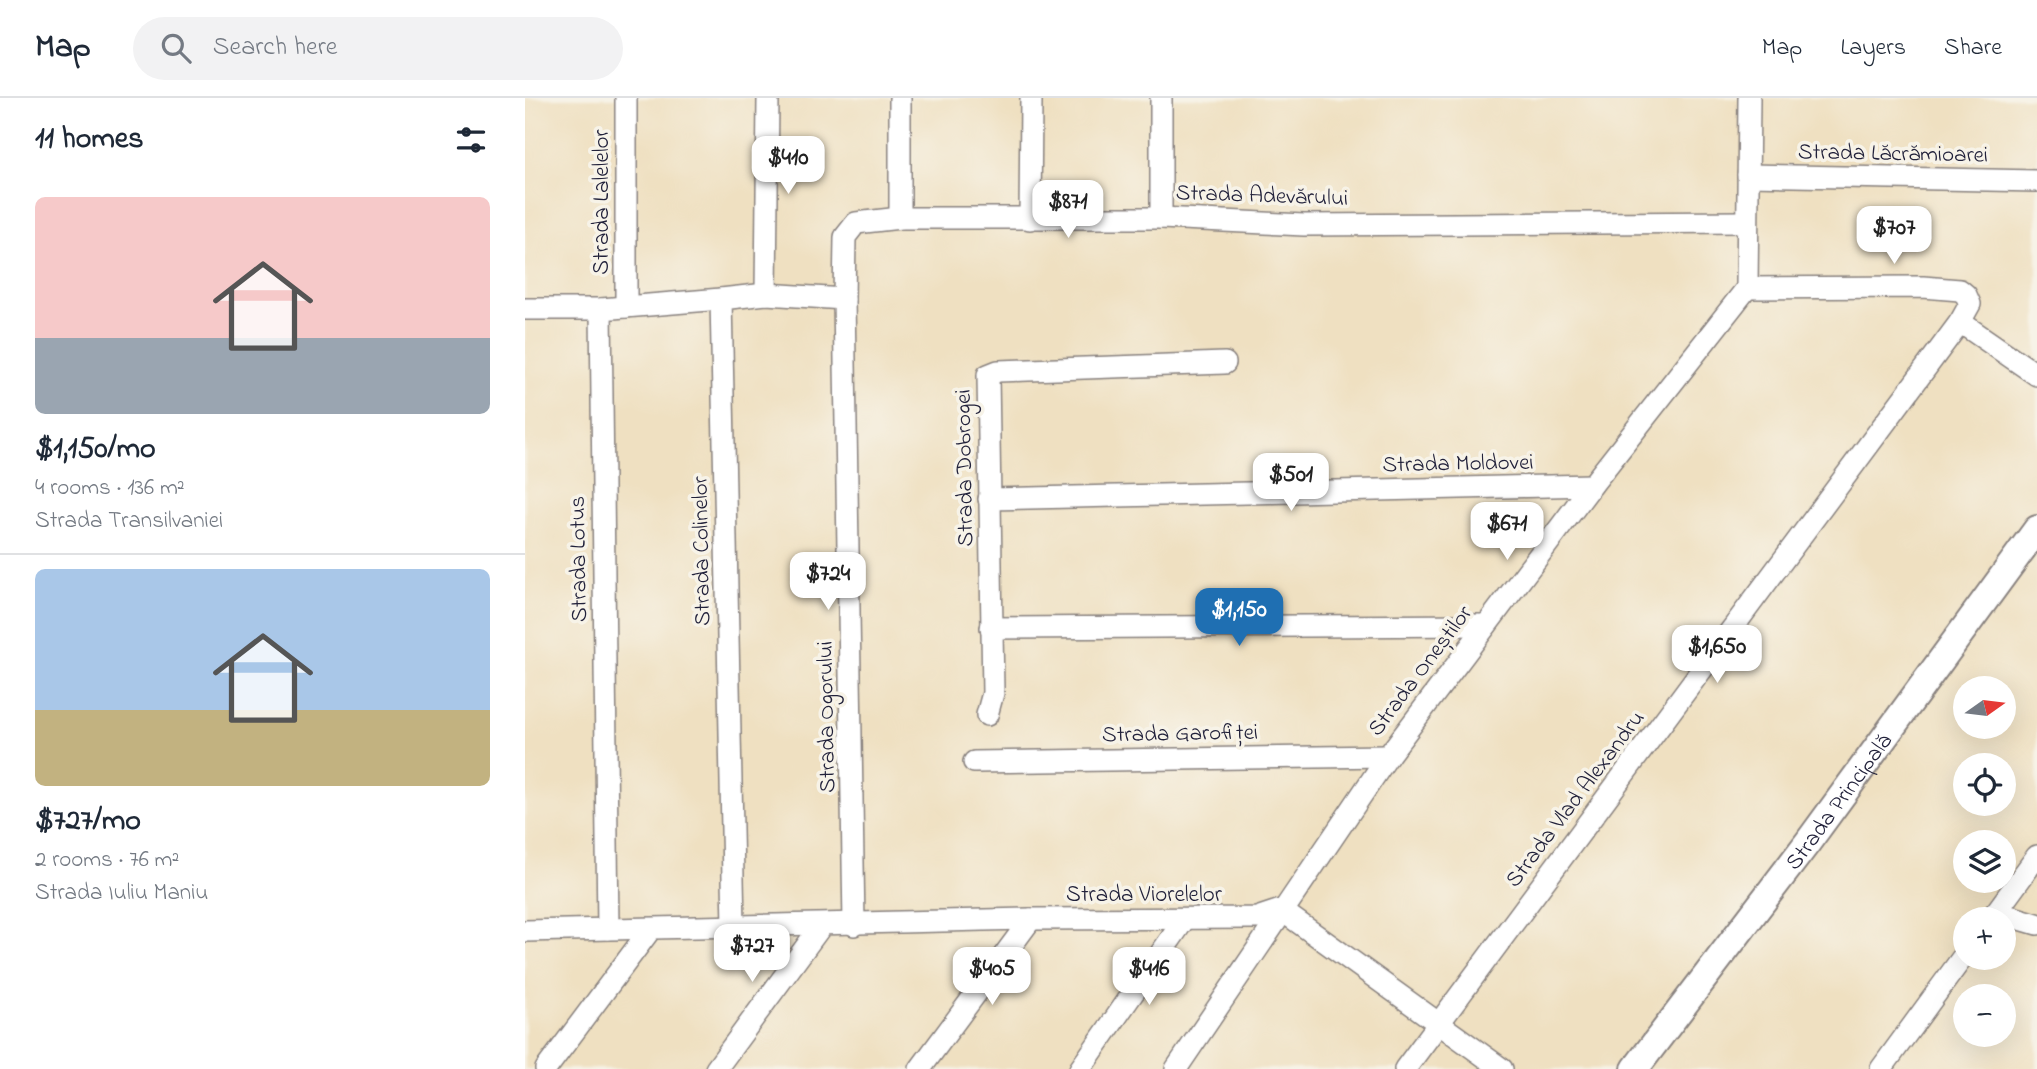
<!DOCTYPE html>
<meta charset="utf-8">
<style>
:root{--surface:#fff;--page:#f2f2f3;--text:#1f2937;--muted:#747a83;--line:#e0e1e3;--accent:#1f6fb2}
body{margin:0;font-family:"Indie Flower",sans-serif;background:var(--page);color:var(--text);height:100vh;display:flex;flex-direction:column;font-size:26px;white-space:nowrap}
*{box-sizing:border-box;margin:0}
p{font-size:23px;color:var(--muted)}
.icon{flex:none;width:38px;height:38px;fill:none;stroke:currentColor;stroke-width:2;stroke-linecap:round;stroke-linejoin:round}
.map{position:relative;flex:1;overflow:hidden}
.drawer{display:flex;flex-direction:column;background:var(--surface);width:525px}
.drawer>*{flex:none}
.needle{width:46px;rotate:76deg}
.fabs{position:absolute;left:1428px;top:578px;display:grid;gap:14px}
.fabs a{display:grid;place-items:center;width:63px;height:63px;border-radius:50%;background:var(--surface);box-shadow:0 7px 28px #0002;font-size:35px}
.price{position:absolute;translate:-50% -60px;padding:0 16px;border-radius:14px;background:#fff;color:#222;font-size:23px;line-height:46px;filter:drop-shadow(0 2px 4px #0008)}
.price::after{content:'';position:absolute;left:50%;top:42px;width:21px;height:16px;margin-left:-10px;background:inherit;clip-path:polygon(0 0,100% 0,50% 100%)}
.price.on{background:var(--accent);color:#fff}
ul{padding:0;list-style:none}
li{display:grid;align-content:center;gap:14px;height:371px;padding:0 35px}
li+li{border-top:2px solid var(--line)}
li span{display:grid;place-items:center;height:217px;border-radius:10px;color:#555}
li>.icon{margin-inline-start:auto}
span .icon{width:126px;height:126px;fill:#fffc;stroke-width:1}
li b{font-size:30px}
h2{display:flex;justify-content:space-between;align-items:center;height:84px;padding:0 35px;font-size:30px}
header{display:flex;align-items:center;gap:42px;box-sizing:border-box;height:98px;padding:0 35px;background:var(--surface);border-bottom:2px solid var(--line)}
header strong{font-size:33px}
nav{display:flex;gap:38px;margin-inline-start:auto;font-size:24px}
.search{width:490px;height:63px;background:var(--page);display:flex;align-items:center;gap:18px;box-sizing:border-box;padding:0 24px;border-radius:38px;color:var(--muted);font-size:26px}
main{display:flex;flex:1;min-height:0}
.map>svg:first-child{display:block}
</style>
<header>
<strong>Map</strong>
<div class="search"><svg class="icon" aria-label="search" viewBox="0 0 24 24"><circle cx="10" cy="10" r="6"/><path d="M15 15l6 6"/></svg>Search here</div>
<nav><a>Map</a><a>Layers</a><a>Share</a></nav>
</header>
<main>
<section class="drawer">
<h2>11 homes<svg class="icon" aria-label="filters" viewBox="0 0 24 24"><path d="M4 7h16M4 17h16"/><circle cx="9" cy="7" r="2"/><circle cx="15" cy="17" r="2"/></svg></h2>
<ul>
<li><span style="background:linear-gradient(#f6c9c9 65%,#9aa5b1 0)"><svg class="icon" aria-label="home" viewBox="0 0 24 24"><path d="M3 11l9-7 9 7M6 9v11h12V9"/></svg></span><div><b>$1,150/mo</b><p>4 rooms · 136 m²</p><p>Strada Transilvaniei</p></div></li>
<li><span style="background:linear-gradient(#a9c7e8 65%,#c2b280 0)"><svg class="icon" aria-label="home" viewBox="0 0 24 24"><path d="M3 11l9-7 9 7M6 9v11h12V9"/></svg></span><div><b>$727/mo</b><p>2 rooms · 76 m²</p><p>Strada Iuliu Maniu</p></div></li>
</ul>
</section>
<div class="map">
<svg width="1512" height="971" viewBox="0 0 1512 971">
<rect width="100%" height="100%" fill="#f7f3e8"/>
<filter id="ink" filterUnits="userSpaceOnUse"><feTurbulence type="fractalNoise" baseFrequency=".0143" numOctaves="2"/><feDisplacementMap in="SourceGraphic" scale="14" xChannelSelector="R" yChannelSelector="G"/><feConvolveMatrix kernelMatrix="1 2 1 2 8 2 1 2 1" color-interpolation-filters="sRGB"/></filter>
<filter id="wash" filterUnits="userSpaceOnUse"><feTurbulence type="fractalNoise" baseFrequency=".00686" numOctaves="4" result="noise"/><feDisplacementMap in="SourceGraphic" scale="28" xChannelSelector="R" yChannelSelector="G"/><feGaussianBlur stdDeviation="1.57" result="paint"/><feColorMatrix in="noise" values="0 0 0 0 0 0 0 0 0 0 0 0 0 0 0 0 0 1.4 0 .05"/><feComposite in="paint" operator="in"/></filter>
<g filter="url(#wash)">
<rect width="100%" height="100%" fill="#efe0c1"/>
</g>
<g filter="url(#ink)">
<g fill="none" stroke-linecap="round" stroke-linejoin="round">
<g stroke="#88817e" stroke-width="24">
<g id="minor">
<path d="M 1223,77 L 1512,83"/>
<path d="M 375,120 L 375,0"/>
<path d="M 636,120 L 636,0"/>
<path d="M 505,121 L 506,0"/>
<path d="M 241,196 L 243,0"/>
<path d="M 101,209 L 101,0"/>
<path d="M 0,211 L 76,211"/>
<path d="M 1435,224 L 1512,277"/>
<path d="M 464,401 L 1067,387"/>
<path d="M 466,530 L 961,527"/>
<path d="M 462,617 L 468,595 L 463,277 L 473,273 L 700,265"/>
<path d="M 449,664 L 863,658"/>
<path d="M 1471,814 L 1512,826"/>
<path d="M 1466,821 L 1512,758"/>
<path d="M 329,827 L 319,201 L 320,139 L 331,125 L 375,120 L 636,120 L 779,127 L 1222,124"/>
<path d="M 209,828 L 196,201 L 241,196 L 319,201"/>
<path d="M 83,831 L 76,211 L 196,201"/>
<path d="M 0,833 L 506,821 L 732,820 L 756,812 L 977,971"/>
<path d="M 21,971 L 125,832"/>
<path d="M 191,971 L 297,827"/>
<path d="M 395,971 L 506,821"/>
<path d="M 555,971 L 659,822"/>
<path d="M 651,971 L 863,658 L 1067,387 L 1222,190 L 1224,0"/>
<path d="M 880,971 L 1435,224 L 1445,206 L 1441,197 L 1435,192 L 1398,189 L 1222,190"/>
<path d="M 1356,971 L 1440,856"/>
</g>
</g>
<g stroke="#88817e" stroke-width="30">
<g id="major">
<path id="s1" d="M 1110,971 L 1283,744 L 1512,431"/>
</g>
</g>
<use href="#minor" stroke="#fff" stroke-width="21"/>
<use href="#major" stroke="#fff" stroke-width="26"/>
</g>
</g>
<g text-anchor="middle" stroke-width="7" stroke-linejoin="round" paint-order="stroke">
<g font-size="23" fill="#22223b" stroke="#f7f3e8">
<text transform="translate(1368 54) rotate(1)" y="8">Strada Lăcrămioarei</text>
<text transform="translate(737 96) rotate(2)" y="8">Strada Adevărului</text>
<text transform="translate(75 104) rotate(-90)" y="8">Strada Lalelelor</text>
<text transform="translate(933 364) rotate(-1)" y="8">Strada Moldovei</text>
<text transform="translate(438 370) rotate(-91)" y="8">Strada Dobrogei</text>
<text transform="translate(175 453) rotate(-91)" y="8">Strada Colinelor</text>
<text transform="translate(52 461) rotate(-91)" y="8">Strada Lotus</text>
<text transform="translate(894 572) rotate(-53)" y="8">Strada Oneștilor</text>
<text transform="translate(300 619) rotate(-91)" y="8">Strada Ogorului</text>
<text transform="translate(655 634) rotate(-1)" y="8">Strada Garofiței</text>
<text transform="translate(1049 700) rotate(-53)" y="8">Strada Vlad Alexandru</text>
<text dy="8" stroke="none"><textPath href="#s1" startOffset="336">Strada Principală</textPath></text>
<text x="619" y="803">Strada Viorelelor</text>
</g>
</g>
</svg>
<div class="fabs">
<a><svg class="needle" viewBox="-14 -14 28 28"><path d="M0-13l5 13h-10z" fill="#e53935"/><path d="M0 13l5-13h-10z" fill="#747a83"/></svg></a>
<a><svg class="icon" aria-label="locate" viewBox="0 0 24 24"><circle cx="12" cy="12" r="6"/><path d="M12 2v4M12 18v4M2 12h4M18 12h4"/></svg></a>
<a><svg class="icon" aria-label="layers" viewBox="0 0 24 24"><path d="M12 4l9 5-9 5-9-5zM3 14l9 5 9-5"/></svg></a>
<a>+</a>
<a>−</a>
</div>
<b class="price" style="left:263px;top:98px">$410</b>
<b class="price" style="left:543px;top:142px">$871</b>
<b class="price" style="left:1369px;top:168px">$707</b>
<b class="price" style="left:766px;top:415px">$501</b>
<b class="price" style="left:982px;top:464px">$671</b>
<b class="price" style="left:303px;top:514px">$724</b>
<b class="price on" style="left:714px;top:550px">$1,150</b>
<b class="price" style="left:1192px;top:587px">$1,650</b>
<b class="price" style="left:227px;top:886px">$727</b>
<b class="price" style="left:467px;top:909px">$405</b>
<b class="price" style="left:624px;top:909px">$416</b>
</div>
</main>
